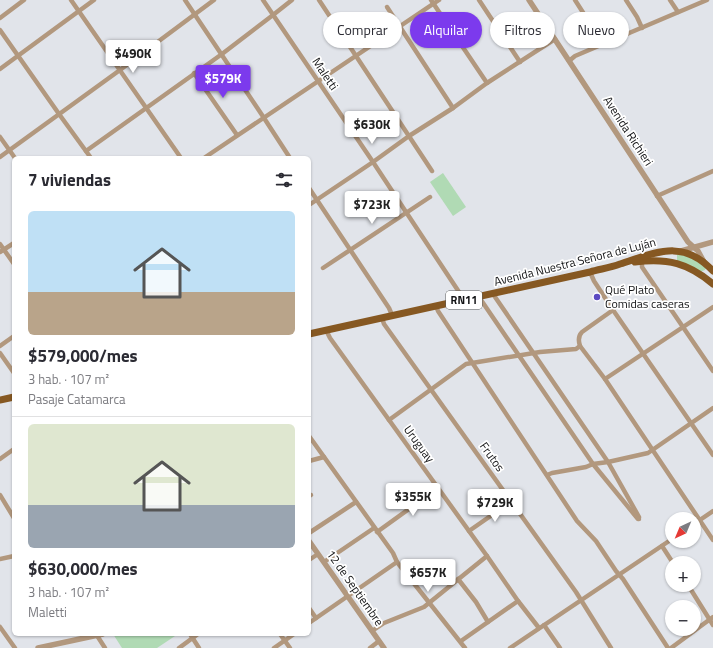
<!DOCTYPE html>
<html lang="es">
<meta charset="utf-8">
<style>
:root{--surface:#fff;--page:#f2f2f3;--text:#2b2b33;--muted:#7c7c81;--line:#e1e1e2;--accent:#7c3aed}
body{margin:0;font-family:"Titillium Web",sans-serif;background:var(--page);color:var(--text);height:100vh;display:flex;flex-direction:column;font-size:15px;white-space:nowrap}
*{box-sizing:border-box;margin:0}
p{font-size:13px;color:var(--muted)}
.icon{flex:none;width:22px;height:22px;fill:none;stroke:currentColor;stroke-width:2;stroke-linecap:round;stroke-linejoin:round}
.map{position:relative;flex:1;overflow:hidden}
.details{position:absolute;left:12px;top:156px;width:299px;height:480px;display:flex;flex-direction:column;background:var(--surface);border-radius:6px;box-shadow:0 1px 3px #0004}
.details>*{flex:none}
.guide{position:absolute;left:323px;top:12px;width:330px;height:36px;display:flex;gap:8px}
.needle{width:26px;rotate:224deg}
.fabs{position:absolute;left:665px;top:512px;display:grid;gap:8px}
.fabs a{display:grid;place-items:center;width:36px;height:36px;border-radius:50%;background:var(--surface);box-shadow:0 1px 3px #0004;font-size:20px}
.price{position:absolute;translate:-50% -34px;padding:0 9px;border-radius:4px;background:#fff;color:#222;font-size:13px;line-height:26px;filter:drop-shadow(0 1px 2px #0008)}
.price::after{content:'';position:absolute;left:50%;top:24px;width:12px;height:9px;margin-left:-6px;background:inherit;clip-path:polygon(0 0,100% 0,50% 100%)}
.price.current{background:var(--accent);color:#fff}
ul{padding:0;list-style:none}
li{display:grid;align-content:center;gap:8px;height:212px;padding:0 16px}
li+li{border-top:1px solid var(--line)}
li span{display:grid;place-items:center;height:124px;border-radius:6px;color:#555}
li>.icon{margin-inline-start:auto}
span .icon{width:72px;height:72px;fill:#fffc;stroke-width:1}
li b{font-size:17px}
h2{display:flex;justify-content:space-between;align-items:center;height:48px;padding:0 16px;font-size:17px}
.pill{padding:0 14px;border-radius:18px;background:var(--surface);box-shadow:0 1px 3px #0004;font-size:14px;line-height:36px}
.pill.current{background:var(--accent);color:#fff}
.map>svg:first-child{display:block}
</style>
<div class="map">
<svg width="713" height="648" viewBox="0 0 713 648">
<rect width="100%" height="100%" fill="#e1e4ea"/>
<g fill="#b0dab4">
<path d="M 443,173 L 466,207 L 453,216 L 430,182 Z"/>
<path d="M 679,254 L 692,257 L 706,268 L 705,270 L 700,272 L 677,261 L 677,255 Z"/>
<path d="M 113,634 L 178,634 L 157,648 L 122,648 Z"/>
</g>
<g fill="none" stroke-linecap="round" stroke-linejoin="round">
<g stroke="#b2987e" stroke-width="4.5">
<path d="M 71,0 L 181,158"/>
<path d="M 185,0 L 264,118 L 290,158"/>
<path d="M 263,0 L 373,162 L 406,212 L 459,292 L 462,300"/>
<path d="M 319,0 L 432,171"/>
<path d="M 431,0 L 487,83"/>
<path d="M 479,0 L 520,62"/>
<path d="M 575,0 L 600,39 L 602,45"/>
<path d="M 626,0 L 637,17 L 642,28"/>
<path d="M 670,0 L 678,12"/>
<path d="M 387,7 L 453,108"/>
<path d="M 0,18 L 24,0"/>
<path d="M 0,30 L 59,114 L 91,158"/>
<path d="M 569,61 L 575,56 L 707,0"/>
<path d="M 0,69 L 94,0"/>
<path d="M 194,73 L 237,135"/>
<path d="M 0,137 L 15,158"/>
<path d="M 86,151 L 222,54 L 273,15 L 292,0"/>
<path d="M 0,157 L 120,70 L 214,0"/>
<path d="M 204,158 L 439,0"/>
<path d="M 309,188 L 389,308 L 392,315"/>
<path d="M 657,196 L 713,171"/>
<path d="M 309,205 L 373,162 L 409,136 L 453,108 L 487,83 L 555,39"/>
<path d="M 0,244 L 14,264"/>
<path d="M 0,252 L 14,243"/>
<path d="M 642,261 L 642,267 L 644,270 L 713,371"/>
<path d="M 323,268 L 430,197"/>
<path d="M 590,272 L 594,281 L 613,310 L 713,455"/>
<path d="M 493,294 L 608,462 L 639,517"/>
<path d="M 479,297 L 593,464 L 638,519 L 639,519"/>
<path d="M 436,306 L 438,311 L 577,521 L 596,541 L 616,571 L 623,579 L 668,648"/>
<path d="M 613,310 L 582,332 C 578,336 578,340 580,346 L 605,379 L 713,540"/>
<path d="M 382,318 L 384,324 L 576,592 L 611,648"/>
<path d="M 326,330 L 330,338 L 487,556 L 518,601 L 539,628"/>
<path d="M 0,346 L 14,336"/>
<path d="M 0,353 L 14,373"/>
<path d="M 605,379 L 713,307"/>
<path d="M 389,420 L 466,364 L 478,362 L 540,352 L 576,349 L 580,346"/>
<path d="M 309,436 L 393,553 L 397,562 L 465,648"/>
<path d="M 0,459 L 14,449"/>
<path d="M 309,461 L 324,457"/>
<path d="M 547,475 L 552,473 L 586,467 L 593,464 L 608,462 L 648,453 L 713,408"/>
<path d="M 0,495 L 14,518"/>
<path d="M 309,496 L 311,495"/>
<path d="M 694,524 L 713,511"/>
<path d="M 469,531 L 512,501"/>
<path d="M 377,532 L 438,488"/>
<path d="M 309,533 L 356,502"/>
<path d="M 662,546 L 673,563"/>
<path d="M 0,559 L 14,556"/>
<path d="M 309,560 L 318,554"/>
<path d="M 324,562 L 374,528"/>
<path d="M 458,579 L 476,602 L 488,622"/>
<path d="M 688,585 L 713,625"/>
<path d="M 309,608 L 316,618"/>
<path d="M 309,623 L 397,562"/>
<path d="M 544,625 L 560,648"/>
<path d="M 0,627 L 15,648"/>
<path d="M 372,631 L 384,623 L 424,607 L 487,556"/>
<path d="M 96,634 L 105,648"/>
<path d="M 190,634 L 199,648"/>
<path d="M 280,634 L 290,648"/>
<path d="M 461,641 L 518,601"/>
<path d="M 179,648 L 198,634"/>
<path d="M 274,648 L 294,634"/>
<path d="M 370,648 L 379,641"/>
<path d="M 510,648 L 672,539"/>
<path d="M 671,648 L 713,617"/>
</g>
<g stroke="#b2987e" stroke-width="5.5">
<path d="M 529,0 L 688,242 L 698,251 L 704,262"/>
<path d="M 681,251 L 713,242"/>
<path d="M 309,541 L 384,648"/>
<path d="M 38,648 L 103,634"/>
</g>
<g stroke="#865822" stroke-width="7">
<path d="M 635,262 C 668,258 688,263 713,284"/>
<path d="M 309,334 L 590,272 C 600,269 610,268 620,264 C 655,253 683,238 713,271"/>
<path d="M 0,400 L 14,397"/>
</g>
</g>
<circle fill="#5b4ac2" stroke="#fff" stroke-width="1.5" cx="597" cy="297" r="4"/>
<g text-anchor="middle" stroke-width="3.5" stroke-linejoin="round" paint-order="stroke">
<rect fill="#fff" stroke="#595a5b" stroke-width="1" x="446" y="291" width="36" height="18" rx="3"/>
<g font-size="11" font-weight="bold" fill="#121315">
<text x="464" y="304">RN11</text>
</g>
<g font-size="12" fill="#121315" stroke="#fff">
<text transform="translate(325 74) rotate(56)" y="4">Maletti</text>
<text transform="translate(628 131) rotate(57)" y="4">Avenida Richieri</text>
<text transform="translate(575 262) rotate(-14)" y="4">Avenida Nuestra Señora de Luján</text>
<text transform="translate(419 444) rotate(54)" y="4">Uruguay</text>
<text transform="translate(492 457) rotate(54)" y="4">Frutos</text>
<text transform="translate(355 588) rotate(55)" y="4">12 de Septiembre</text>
</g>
<g font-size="12" fill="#121315" stroke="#fff" text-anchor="start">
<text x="605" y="294">Qué Plato<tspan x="605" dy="14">Comidas caseras</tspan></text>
</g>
</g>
</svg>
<div class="fabs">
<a><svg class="needle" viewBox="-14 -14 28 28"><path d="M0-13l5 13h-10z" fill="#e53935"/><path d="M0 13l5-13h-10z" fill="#7c7c81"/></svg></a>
<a>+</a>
<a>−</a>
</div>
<b class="price" style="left:133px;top:74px">$490K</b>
<b class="price current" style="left:223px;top:99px">$579K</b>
<b class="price" style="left:372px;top:145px">$630K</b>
<b class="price" style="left:372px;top:225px">$723K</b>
<b class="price" style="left:413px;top:517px">$355K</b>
<b class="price" style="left:495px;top:523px">$729K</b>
<b class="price" style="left:428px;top:593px">$657K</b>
<div class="guide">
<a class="pill">Comprar</a>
<a class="pill current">Alquilar</a>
<a class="pill">Filtros</a>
<a class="pill">Nuevo</a>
</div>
<section class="details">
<h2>7 viviendas<svg class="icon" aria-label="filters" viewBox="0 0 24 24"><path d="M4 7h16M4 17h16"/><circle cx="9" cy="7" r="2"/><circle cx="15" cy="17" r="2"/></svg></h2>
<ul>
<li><span style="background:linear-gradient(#bfe0f5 65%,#b9a48a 0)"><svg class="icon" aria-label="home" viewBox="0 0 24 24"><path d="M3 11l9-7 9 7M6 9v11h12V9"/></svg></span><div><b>$579,000/mes</b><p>3 hab. · 107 m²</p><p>Pasaje Catamarca</p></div></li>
<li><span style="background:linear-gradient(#dfe7d0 65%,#9aa5b1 0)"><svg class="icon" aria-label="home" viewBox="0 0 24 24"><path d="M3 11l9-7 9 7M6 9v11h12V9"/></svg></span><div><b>$630,000/mes</b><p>3 hab. · 107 m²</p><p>Maletti</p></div></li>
</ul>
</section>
</div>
